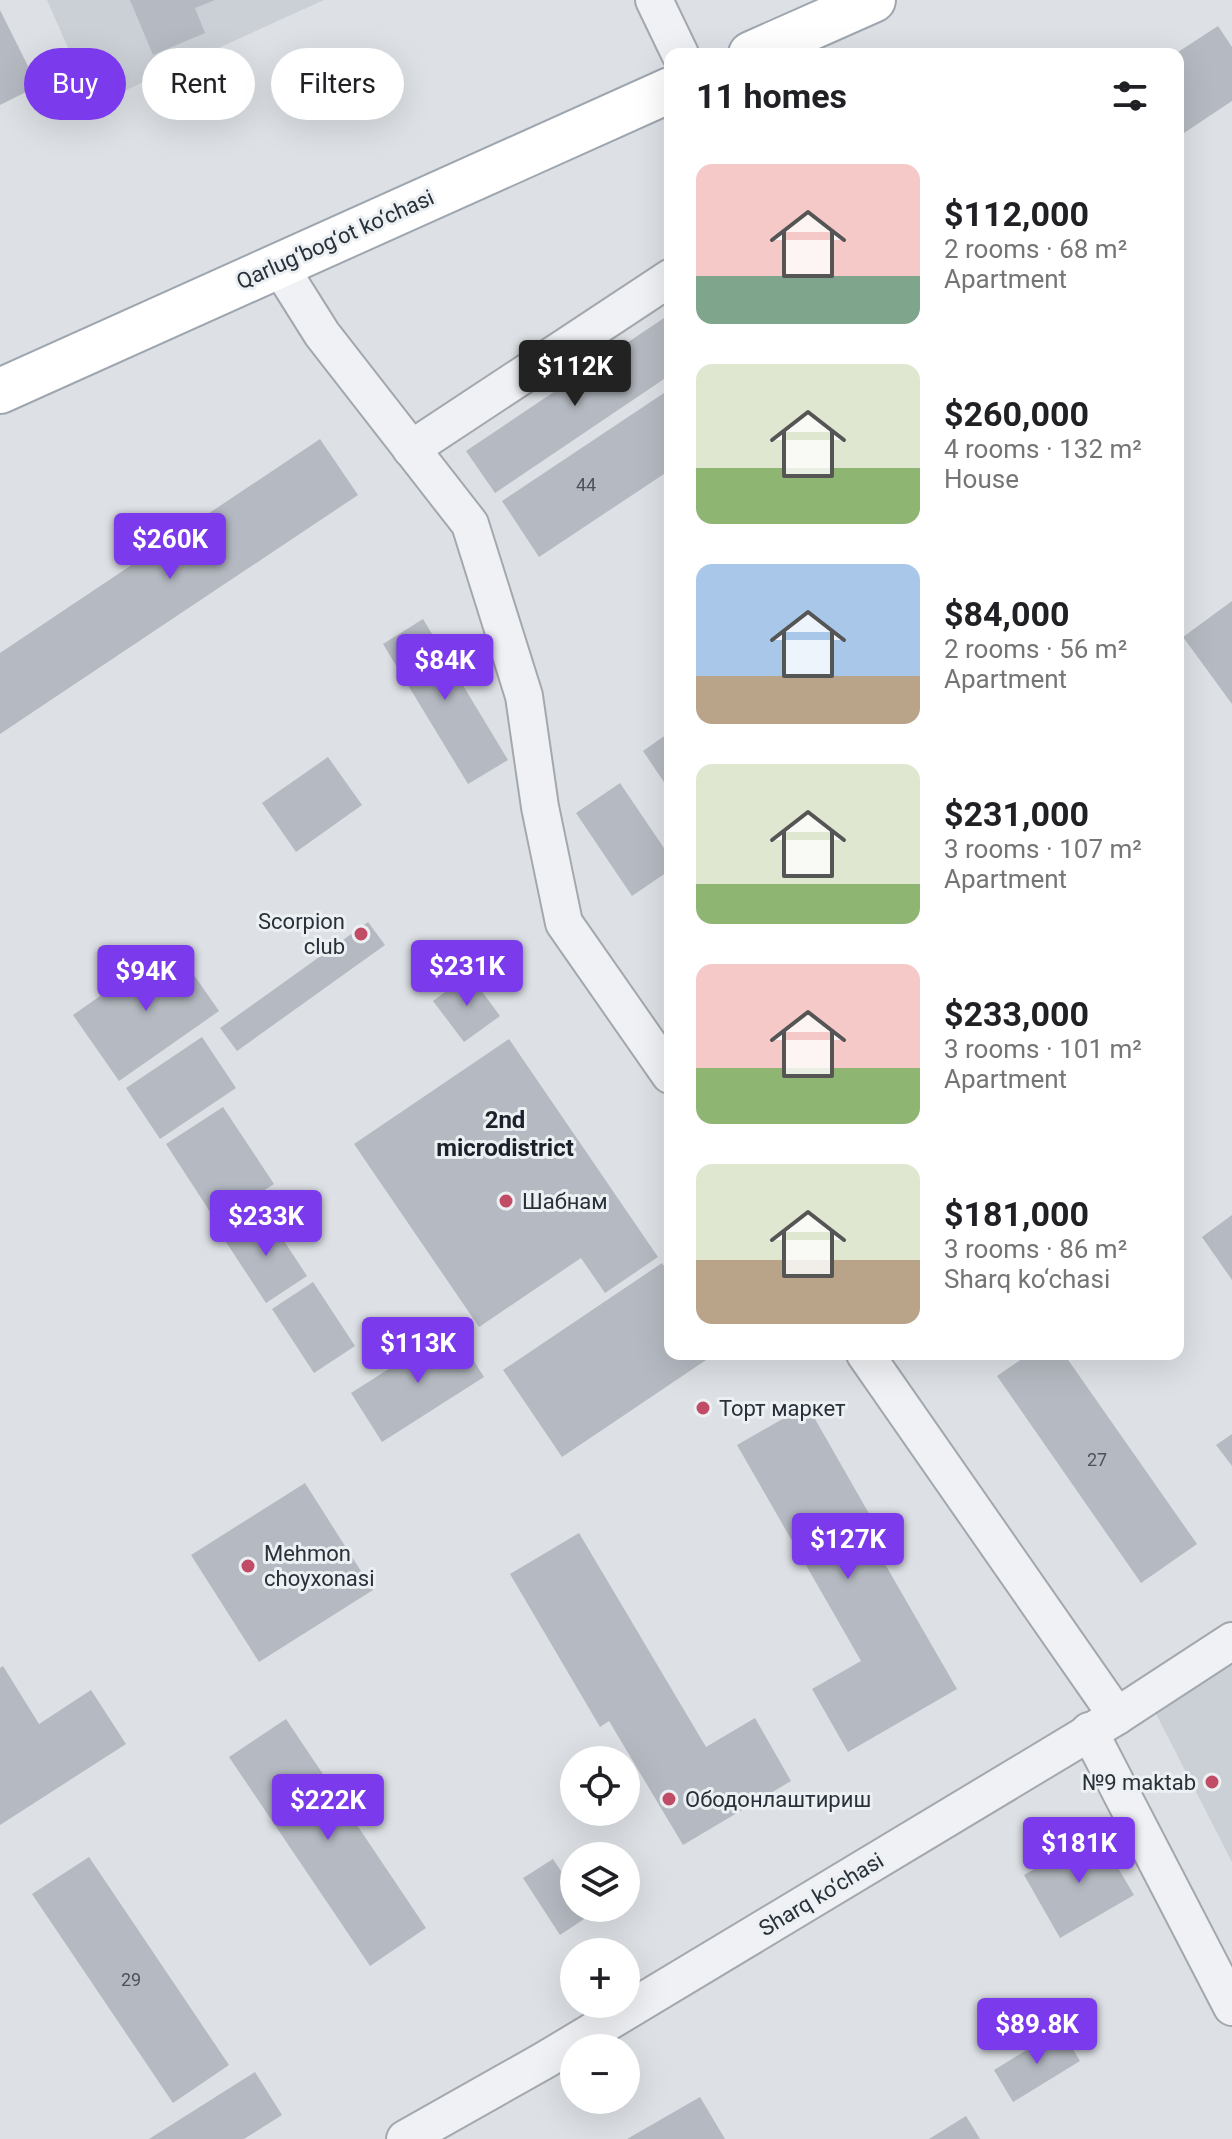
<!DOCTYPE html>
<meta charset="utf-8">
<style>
:root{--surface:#fff;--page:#f2f2f2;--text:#202124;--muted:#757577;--accent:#7c3aed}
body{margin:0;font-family:Roboto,sans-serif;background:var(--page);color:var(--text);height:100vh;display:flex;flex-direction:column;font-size:30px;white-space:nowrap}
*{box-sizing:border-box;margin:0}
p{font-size:26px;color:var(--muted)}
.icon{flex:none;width:44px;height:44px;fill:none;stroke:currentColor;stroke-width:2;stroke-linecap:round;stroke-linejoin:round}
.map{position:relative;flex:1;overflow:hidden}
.drawer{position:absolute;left:664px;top:48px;width:520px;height:1312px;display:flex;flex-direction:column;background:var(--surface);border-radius:16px;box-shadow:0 8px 32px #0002}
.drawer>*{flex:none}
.banner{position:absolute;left:24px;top:48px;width:520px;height:72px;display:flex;gap:16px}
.fabs{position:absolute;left:560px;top:1746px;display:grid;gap:16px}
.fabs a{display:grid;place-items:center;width:80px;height:80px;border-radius:50%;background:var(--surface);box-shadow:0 8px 32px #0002;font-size:40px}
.price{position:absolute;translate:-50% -68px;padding:0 18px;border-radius:8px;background:var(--accent);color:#fff;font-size:26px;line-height:52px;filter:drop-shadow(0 2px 4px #0008)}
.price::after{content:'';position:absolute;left:50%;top:48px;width:24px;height:18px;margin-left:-12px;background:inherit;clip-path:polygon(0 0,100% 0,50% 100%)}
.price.on{background:#222;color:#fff}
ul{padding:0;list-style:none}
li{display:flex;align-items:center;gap:24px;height:200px;padding:0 32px}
li span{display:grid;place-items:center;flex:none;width:224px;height:160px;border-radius:16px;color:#555}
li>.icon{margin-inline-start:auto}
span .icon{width:96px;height:96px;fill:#fffc;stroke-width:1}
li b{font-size:34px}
h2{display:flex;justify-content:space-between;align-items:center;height:96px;padding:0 32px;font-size:34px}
.chip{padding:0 28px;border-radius:36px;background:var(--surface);box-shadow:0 8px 32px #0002;font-size:28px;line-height:72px}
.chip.on{background:var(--accent);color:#fff}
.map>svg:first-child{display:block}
</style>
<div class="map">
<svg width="1232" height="2139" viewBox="0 0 1232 2139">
<rect width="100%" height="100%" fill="#dde1e5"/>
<g fill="#cbd0d6">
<path d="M 47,0 L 324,0 L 93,105 Z"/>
<path d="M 1232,1652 L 1232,1862 L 1150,1702 Z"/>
</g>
<g fill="#b5bac2">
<path d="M 130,0 L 215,0 L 195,8 L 205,33 L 153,55 Z"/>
<path d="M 0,10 L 38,86 L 0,105 Z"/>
<path d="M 1218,26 L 1232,47 L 1232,101 L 1178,137 L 1178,52 Z"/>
<path d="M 670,314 L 670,375 L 495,493 L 466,451 Z"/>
<path d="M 670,389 L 670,470 L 539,557 L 502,501 Z"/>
<path d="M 320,439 L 358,495 L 0,734 L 0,653 Z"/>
<path d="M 1232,601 L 1232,704 L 1183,637 Z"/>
<path d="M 423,619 L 508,760 L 468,784 L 383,644 Z"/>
<path d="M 670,732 L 670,791 L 643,751 Z"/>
<path d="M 328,757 L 362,805 L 296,852 L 262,803 Z"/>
<path d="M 620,783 L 670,857 L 670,870 L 632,896 L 576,813 Z"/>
<path d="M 368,922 L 385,945 L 237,1051 L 220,1028 Z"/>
<path d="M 173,945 L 219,1011 L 119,1081 L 73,1015 Z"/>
<path d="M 469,974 L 500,1016 L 464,1042 L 433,1001 Z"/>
<path d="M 202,1037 L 236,1088 L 160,1139 L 126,1088 Z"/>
<path d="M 509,1039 L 658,1257 L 605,1293 L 581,1258 L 479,1327 L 354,1144 Z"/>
<path d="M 223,1107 L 274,1184 L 216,1221 L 166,1144 Z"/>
<path d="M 265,1212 L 307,1276 L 266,1303 L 224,1239 Z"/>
<path d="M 1232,1215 L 1232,1280 L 1202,1237 Z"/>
<path d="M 662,1263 L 670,1275 L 670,1354 L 715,1354 L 562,1457 L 503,1370 Z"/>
<path d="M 313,1282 L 355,1346 L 314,1373 L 272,1309 Z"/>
<path d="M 453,1328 L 484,1377 L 382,1442 L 351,1393 Z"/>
<path d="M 1029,1354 L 1064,1354 L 1197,1544 L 1141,1583 L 997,1376 Z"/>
<path d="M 807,1405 L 895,1559 L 885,1564 L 957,1689 L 848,1752 L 812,1689 L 861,1661 L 737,1445 Z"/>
<path d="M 1232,1434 L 1232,1466 L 1216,1445 Z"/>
<path d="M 305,1483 L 373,1590 L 259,1662 L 191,1555 Z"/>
<path d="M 579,1533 L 706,1747 L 755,1718 L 791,1781 L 683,1845 L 609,1721 L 600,1727 L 510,1574 Z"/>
<path d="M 3,1666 L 39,1724 L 91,1690 L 126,1744 L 0,1825 L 0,1668 Z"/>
<path d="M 286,1719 L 426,1928 L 370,1966 L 229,1757 Z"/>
<path d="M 1097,1832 L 1134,1895 L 1060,1938 L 1024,1875 Z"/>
<path d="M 89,1857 L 229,2065 L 173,2103 L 32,1894 Z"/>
<path d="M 553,1859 L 574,1891 L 574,1908 L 585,1908 L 590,1915 L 560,1935 L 523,1878 Z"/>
<path d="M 1061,2029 L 1080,2061 L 1013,2102 L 994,2070 Z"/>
<path d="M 255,2072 L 282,2115 L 244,2139 L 149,2139 Z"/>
<path d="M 700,2097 L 725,2139 L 627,2139 Z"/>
<path d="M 966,2116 L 980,2139 L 929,2139 Z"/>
</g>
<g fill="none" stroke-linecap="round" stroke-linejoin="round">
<g stroke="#a3a8ae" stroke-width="40">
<g id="minor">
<path d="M 654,0 L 680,54"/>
<path d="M 278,264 L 322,334 L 470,524 L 524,696 L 540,807 L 564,923 L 670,1075"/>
<path d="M 411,449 L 670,278"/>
<path d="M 865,1354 L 1117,1716"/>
<path d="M 1089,1731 L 1232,2007"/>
<path d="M 405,2139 L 545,2060 L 1117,1716 L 1232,1641"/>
</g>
</g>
<g stroke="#9ea6b0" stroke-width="48">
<g id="major">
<path d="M 751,54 L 873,0"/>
<path d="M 0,391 L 670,90"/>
</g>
</g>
<use href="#minor" stroke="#eff1f4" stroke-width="36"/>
<use href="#major" stroke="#fff" stroke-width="44"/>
</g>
<g fill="#c04d65" stroke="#ecf0f3" stroke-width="3">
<circle cx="361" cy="934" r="8"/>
<circle cx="506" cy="1201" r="8"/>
<circle cx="703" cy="1408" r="8"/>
<circle cx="248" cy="1566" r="8"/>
<circle cx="1212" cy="1782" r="8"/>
<circle cx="669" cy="1799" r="8"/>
</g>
<g text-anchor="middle" stroke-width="6" stroke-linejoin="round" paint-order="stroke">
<g font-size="18" fill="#4b525c">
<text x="586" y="491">44</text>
<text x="1097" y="1466">27</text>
<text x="131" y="1986">29</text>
</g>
<g font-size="22" fill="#28303a" stroke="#ecf0f3">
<text transform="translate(335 239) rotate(-24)" y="8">Qarlug‘bog‘ot ko‘chasi</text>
<text transform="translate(821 1894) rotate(-31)" y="8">Sharq ko‘chasi</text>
</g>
<g font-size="22" fill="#28303a" stroke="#ecf0f3" text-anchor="start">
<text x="345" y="929" text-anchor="end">Scorpion<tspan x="345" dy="25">club</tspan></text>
<text x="522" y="1209">Шабнам</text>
<text x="719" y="1416">Торт маркет</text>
<text x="264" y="1561">Mehmon<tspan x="264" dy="25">choyxonasi</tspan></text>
<text x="1196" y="1790" text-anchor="end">№9 maktab</text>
<text x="685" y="1807">Ободонлаштириш</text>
</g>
<g font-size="24" font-weight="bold" fill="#1a212b" stroke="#ecf0f3">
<text x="505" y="1128">2nd<tspan x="505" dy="28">microdistrict</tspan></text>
</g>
</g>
</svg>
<div class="fabs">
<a><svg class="icon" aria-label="locate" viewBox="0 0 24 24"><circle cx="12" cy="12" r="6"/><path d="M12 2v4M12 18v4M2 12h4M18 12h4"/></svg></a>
<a><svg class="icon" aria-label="layers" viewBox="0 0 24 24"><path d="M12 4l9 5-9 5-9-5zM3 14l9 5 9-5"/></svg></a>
<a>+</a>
<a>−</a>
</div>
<b class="price on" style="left:575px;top:408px">$112K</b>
<b class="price" style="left:170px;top:581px">$260K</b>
<b class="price" style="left:445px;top:702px">$84K</b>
<b class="price" style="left:467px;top:1008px">$231K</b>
<b class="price" style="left:146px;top:1013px">$94K</b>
<b class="price" style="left:266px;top:1258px">$233K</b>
<b class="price" style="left:418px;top:1385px">$113K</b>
<b class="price" style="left:848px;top:1581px">$127K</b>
<b class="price" style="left:328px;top:1842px">$222K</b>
<b class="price" style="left:1079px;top:1885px">$181K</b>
<b class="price" style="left:1037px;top:2066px">$89.8K</b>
<div class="banner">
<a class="chip on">Buy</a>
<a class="chip">Rent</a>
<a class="chip">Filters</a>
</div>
<section class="drawer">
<h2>11 homes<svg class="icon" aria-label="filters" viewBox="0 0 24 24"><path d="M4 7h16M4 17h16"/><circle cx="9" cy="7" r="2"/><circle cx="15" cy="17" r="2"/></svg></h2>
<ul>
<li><span style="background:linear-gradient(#f6c9c9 70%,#7fa58c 0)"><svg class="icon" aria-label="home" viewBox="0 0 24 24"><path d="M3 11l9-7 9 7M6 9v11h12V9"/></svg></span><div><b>$112,000</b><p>2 rooms · 68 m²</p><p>Apartment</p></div></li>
<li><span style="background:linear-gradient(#dfe7d0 65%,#8fb573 0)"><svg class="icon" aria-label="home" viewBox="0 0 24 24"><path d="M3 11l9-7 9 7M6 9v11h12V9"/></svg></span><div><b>$260,000</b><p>4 rooms · 132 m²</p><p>House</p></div></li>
<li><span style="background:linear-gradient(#a9c7e8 70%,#b9a48a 0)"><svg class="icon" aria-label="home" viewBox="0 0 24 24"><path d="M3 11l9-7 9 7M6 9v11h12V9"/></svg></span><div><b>$84,000</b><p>2 rooms · 56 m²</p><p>Apartment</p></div></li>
<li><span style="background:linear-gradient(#dfe7d0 75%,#8fb573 0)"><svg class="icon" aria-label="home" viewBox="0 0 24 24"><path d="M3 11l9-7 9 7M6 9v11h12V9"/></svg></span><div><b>$231,000</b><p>3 rooms · 107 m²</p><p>Apartment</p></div></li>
<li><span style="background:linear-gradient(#f6c9c9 65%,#8fb573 0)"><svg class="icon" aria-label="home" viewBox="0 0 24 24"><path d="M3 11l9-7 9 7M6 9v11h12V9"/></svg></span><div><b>$233,000</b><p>3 rooms · 101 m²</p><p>Apartment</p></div></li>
<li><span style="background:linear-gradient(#dfe7d0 60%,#b9a48a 0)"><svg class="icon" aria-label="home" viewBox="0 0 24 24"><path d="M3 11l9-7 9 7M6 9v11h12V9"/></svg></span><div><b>$181,000</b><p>3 rooms · 86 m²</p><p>Sharq ko‘chasi</p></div></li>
</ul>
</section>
</div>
